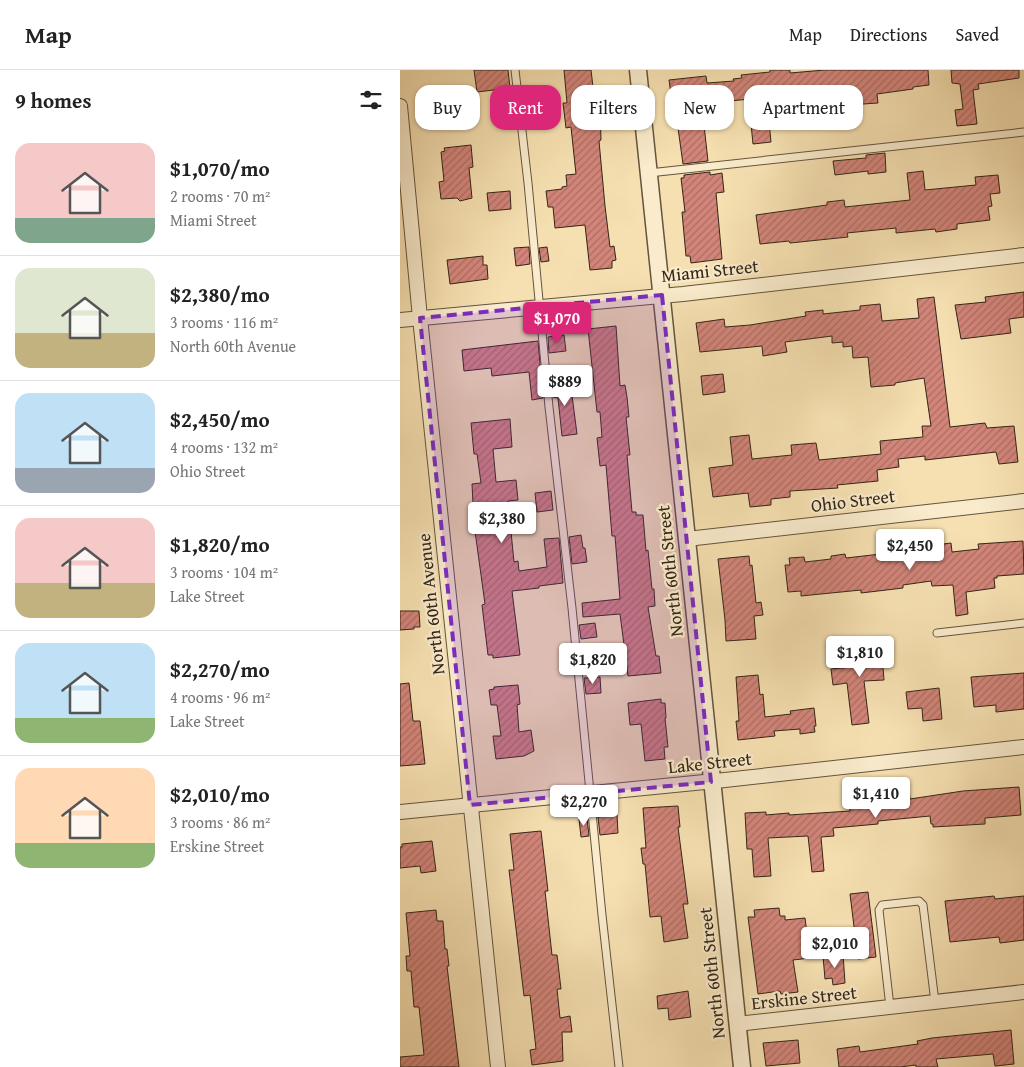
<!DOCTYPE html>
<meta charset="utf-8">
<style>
:root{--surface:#fff;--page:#f2f2f2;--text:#222;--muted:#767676;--line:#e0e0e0;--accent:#db2777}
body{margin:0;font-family:"Gentium Book Plus",serif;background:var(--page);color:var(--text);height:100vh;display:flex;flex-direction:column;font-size:19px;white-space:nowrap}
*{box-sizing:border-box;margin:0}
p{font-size:16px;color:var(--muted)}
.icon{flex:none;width:28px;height:28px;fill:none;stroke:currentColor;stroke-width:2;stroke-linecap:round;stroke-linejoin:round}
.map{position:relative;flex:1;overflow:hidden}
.drawer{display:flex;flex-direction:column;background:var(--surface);width:400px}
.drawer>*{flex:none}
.top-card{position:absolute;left:15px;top:15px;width:475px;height:45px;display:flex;gap:10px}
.price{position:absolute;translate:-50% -42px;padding:0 11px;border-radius:5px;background:#fff;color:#222;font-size:16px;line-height:32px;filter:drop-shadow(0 1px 2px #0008)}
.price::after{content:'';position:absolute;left:50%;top:30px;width:15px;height:11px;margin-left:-8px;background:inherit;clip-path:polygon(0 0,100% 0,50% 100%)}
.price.on{background:var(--accent);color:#fff}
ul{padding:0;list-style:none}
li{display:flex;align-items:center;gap:15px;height:125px;padding:0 15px}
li+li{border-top:1px solid var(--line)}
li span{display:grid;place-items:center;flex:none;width:140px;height:100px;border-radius:15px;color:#555}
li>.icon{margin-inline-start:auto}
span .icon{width:60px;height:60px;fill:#fffc;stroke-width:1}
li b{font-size:21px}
h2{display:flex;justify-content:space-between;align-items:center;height:60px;padding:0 15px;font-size:21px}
.chip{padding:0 18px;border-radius:15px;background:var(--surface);box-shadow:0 1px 4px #0004;font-size:18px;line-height:45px}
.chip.on{background:var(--accent);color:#fff}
header{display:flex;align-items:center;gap:30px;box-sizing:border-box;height:70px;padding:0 25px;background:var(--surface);border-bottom:1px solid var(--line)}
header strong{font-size:24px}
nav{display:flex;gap:28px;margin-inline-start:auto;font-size:18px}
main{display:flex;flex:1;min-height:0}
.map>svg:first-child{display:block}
</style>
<header>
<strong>Map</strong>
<nav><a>Map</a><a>Directions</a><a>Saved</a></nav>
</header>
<main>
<section class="drawer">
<h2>9 homes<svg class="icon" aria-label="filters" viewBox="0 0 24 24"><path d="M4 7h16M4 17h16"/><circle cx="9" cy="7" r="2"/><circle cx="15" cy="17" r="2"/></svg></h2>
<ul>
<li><span style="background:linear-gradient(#f6c9c9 75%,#7fa58c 0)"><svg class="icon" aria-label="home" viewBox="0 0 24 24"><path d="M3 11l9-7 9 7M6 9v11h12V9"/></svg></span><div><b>$1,070/mo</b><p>2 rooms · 70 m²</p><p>Miami Street</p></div></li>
<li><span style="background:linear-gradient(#dfe7d0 65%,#c2b280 0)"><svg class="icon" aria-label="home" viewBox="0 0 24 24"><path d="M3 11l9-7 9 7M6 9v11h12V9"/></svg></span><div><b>$2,380/mo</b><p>3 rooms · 116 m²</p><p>North 60th Avenue</p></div></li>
<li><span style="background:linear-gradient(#bfe0f5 75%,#9aa5b1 0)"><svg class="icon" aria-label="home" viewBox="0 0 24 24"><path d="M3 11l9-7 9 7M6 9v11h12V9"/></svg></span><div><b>$2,450/mo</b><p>4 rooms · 132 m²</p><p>Ohio Street</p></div></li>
<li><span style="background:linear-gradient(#f6c9c9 65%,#c2b280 0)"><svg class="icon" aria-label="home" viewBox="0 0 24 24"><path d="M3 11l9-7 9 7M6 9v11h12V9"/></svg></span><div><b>$1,820/mo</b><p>3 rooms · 104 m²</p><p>Lake Street</p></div></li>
<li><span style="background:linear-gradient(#bfe0f5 75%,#8fb573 0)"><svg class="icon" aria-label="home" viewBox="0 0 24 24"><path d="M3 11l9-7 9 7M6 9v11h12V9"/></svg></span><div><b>$2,270/mo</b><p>4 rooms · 96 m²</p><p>Lake Street</p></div></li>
<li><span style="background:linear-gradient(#ffd9b3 75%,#8fb573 0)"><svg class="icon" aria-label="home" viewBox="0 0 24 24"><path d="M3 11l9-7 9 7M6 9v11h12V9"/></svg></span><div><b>$2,010/mo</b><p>3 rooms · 86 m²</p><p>Erskine Street</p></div></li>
</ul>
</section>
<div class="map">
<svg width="624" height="997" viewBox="0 0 624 997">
<defs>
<pattern id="building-hatch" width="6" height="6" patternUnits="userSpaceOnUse" patternTransform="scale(1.25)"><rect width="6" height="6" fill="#d3857a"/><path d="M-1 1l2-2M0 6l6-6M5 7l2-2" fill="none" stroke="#ac6d63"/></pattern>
</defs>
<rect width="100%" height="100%" fill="#f6e0b1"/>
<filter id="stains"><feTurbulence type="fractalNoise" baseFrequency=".004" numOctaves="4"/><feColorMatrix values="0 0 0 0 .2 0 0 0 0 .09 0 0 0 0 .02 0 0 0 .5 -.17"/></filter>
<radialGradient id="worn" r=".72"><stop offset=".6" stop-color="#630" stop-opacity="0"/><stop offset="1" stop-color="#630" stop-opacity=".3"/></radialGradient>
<g fill="url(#building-hatch)" stroke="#332516">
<path d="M 74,0 L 108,0 L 110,18 L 77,22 Z"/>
<path d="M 164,0 L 191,0 L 195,34 L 200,34 L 201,70 L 199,71 L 205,136 L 210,177 L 214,176 L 216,190 L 212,191 L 212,198 L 190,200 L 185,155 L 155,158 L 153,137 L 148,137 L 146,121 L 162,119 L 162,117 L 167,116 L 166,105 L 176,104 L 171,57 L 166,58 L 163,33 L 167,33 Z"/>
<path d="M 370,0 L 390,0 L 390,3 L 425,0 L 528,0 L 529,15 L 513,17 L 513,19 L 477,24 L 478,33 L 448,35 L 448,29 L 414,32 L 414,27 L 373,31 L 373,27 L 329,31 L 330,36 L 317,37 L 316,25 L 272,31 L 269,10 L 306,6 L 307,13 L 334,11 L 333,9 L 342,8 L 341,5 L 370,2 Z"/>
<path d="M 551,0 L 619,0 L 619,8 L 578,14 L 579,19 L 573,20 L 577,54 L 557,56 L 555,40 L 563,39 L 560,14 L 552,13 Z"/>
<path d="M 369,52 L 371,72 L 353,74 L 351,54 Z"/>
<path d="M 304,55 L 308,91 L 283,94 L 278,58 Z"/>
<path d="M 71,75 L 73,97 L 69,98 L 72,128 L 60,131 L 57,128 L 41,129 L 39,112 L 44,111 L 41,82 L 45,81 L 44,78 Z"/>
<path d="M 485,83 L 486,102 L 468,104 L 468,101 L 435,105 L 433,91 L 466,88 L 466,85 Z"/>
<path d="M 523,101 L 525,120 L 576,115 L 575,107 L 598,105 L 600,123 L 590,124 L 592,136 L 588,137 L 590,150 L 557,154 L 557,159 L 536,162 L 535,159 L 496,163 L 496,158 L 447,163 L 448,167 L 390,173 L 389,171 L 360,174 L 356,145 L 427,135 L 427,132 L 444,130 L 445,137 L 510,130 L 507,103 Z"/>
<path d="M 310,102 L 310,105 L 322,103 L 324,122 L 316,123 L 322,189 L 291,193 L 290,186 L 286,186 L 282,142 L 285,142 L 281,108 L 284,108 L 284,105 Z"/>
<path d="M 110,121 L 111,139 L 89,141 L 87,123 Z"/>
<path d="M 129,177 L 130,194 L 116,196 L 114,178 Z"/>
<path d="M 147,177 L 149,191 L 141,192 L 139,178 Z"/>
<path d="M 83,186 L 83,195 L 87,195 L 88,209 L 50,214 L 47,190 Z"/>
<path d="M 624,222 L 624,247 L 609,249 L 611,263 L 561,269 L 555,235 L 586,232 L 585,227 Z"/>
<path d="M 534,227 L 550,357 L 585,353 L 587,358 L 614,356 L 618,392 L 599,394 L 596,382 L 525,390 L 525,386 L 498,389 L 499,397 L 477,400 L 478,411 L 437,415 L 438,418 L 390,421 L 390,427 L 371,429 L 371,435 L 350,437 L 348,423 L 313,427 L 309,398 L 333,395 L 330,367 L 349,365 L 352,389 L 392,385 L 391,375 L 416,373 L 419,390 L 481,384 L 480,371 L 523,367 L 522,356 L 531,356 L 524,308 L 495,313 L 495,315 L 471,317 L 468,287 L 453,288 L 452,276 L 443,277 L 443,272 L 432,273 L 432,266 L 385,272 L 387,282 L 363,286 L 362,276 L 300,282 L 296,253 L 324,249 L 325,257 L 350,255 L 406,246 L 405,242 L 423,240 L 423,244 L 460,240 L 460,236 L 480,234 L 482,251 L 519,248 L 517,229 Z"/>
<path d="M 216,256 L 220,316 L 225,315 L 227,327 L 229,347 L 226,347 L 230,385 L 227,385 L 232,442 L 236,442 L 236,445 L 243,445 L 246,481 L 248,480 L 252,519 L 254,519 L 255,536 L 248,537 L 256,586 L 259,586 L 261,603 L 228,606 L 220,544 L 183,547 L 182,533 L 220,529 L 215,466 L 212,466 L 206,395 L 200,396 L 197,368 L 202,367 L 200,342 L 197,342 L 188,259 Z"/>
<path d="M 164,265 L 166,281 L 149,283 L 148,267 Z"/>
<path d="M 138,271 L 143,328 L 132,330 L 129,302 L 92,306 L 91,298 L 64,301 L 62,280 Z"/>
<path d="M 323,304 L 325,322 L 303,325 L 301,306 Z"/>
<path d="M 170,310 L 177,364 L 162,366 L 158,328 L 153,327 L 152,313 Z"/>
<path d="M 110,349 L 112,377 L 93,379 L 96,412 L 116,410 L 118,430 L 108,431 L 114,492 L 118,491 L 119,501 L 147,497 L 144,469 L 159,468 L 163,513 L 139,516 L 139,518 L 112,521 L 120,585 L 93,588 L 93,585 L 88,585 L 82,535 L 85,534 L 74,454 L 72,414 L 81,413 L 77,384 L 74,384 L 71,353 Z"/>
<path d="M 151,421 L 153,440 L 137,442 L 135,423 Z"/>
<path d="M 181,465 L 183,478 L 185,478 L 187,492 L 172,494 L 169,467 Z"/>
<path d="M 623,471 L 624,504 L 597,506 L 597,508 L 594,508 L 595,518 L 566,522 L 568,544 L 556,546 L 553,515 L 532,516 L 531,511 L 503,515 L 503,518 L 461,523 L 461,520 L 401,526 L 401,521 L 388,522 L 385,495 L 390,495 L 389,488 L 404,487 L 405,492 L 431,489 L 431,486 L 445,484 L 446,488 L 498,482 L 498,480 L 551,473 L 552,482 L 579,479 L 578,474 Z"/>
<path d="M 349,486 L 350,496 L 352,495 L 356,533 L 361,532 L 363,545 L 354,546 L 356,569 L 326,571 L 325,550 L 318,489 Z"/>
<path d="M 0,541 L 19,541 L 20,557 L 14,557 L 14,559 L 0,560 Z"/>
<path d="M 195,553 L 197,567 L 181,569 L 179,555 Z"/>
<path d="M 481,573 L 484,610 L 464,611 L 469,653 L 452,655 L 447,613 L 433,615 L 431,599 L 453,597 L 449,576 Z"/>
<path d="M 624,603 L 624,639 L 596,642 L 596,635 L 574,637 L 571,607 Z"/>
<path d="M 358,605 L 360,625 L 363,624 L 365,647 L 391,644 L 390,641 L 414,638 L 416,656 L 414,656 L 415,662 L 400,664 L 400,659 L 374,661 L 375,666 L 338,670 L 336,651 L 339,651 L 336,607 Z"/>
<path d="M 200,607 L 201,623 L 186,624 L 184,608 Z"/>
<path d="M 9,613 L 13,651 L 20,651 L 25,694 L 0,696 L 0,614 Z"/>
<path d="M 118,615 L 120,634 L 117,635 L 119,662 L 131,660 L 134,681 L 124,686 L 96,689 L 93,666 L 101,666 L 97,635 L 91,635 L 89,620 L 94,619 L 94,617 Z"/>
<path d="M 539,618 L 542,649 L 523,651 L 522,638 L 508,639 L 506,622 Z"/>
<path d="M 261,629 L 261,633 L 265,633 L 266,648 L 265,648 L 268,677 L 264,677 L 265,689 L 245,691 L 241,654 L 230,655 L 228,633 Z"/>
<path d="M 619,717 L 621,745 L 585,748 L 585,754 L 533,757 L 533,754 L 531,754 L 530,746 L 478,751 L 478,754 L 433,758 L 434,766 L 421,767 L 424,801 L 412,802 L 408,766 L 368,768 L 371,806 L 354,807 L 352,779 L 347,779 L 345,743 L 366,742 L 366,745 L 389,743 L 389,745 L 450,741 L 449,731 L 492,726 L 491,720 L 509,718 L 510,729 L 563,721 Z"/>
<path d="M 278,736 L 280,757 L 278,757 L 288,834 L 283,834 L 288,868 L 264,872 L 261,846 L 250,847 L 245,794 L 243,794 L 241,778 L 246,778 L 243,738 Z"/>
<path d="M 217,745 L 218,763 L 200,765 L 198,747 Z"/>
<path d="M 187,748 L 189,766 L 181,767 L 179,749 Z"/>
<path d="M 141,761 L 148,821 L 145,821 L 152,885 L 157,885 L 161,919 L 157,919 L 160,948 L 170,946 L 172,962 L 162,962 L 163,991 L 132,995 L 130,980 L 136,979 L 130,925 L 124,926 L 109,800 L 114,800 L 110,764 Z"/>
<path d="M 32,771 L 36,801 L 21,803 L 20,796 L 0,798 L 0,777 L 2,777 L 2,774 Z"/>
<path d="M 468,822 L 476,887 L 458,889 L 450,824 Z"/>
<path d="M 594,826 L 595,829 L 624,826 L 624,870 L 600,873 L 599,867 L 550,872 L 545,831 Z"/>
<path d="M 379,838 L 380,846 L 385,846 L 385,850 L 405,848 L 410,888 L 393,890 L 398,922 L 381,924 L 380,921 L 358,924 L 348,847 L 355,847 L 354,840 Z"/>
<path d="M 36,840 L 37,851 L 43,851 L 45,879 L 47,879 L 49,896 L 47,896 L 59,997 L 0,997 L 0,987 L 24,985 L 19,937 L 14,937 L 11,901 L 7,901 L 6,886 L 10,886 L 6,843 Z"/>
<path d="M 443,884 L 445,913 L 433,915 L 432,908 L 425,909 L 423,886 Z"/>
<path d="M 288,921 L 291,947 L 269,950 L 268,938 L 258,939 L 257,926 Z"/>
<path d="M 611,960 L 614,994 L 595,996 L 593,984 L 536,989 L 538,997 L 516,997 L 516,995 L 500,997 L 439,997 L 437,979 L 459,976 L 460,982 L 518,974 L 517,971 L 532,968 Z"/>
<path d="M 398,970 L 400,993 L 366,996 L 363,973 Z"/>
</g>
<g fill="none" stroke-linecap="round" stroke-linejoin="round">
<g stroke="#64543d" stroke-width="9">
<g id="service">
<path d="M 115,0 L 128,113 L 149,337 L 172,538 L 202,845 L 219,997"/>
<path d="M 249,103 L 624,62"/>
<path d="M 537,563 L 624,553"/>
<path d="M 490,937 L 479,840 L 482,835 L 519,831 L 523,835 L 535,932"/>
</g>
</g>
<g stroke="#64543d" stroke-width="16">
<g id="minor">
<path d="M 0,36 L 20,248 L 98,997"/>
<path d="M 0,250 L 283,224 L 624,185"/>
<path d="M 287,469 L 624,431"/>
<path d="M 0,742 L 325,710 L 624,677"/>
<path d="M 337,954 L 624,922"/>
</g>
</g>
<g stroke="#64543d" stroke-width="19">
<path id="tertiary" d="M 238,0 L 342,997"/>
</g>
<use href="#service" stroke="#f9ebcc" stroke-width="7"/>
<use href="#minor" stroke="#f9ebcc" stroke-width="14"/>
<use href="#tertiary" stroke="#f9ebcc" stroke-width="16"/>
</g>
<path fill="#7b2cbf" fill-opacity="0.2" stroke="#7b2cbf" stroke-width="4" stroke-dasharray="10 6" stroke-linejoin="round" d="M 262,225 L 311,712 L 70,735 L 20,248 Z"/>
<g text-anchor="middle" stroke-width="4.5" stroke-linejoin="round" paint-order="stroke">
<g font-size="18" fill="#332516" stroke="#f9ebcc">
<text transform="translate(310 201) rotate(-6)" y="6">Miami Street</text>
<text transform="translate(453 431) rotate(-7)" y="6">Ohio Street</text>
<text transform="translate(270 501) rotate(-96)" y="6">North 60th Street</text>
<text transform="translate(31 534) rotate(-96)" y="6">North 60th Avenue</text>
<text transform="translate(310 693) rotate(-6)" y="6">Lake Street</text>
<text transform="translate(312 903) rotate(-96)" y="6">North 60th Street</text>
<text transform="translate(404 928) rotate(-6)" y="6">Erskine Street</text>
</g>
</g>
<rect width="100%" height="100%" filter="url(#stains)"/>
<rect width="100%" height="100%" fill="url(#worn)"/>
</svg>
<b class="price on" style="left:157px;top:274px">$1,070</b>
<b class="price" style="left:165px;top:337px">$889</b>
<b class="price" style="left:102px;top:474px">$2,380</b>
<b class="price" style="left:510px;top:501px">$2,450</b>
<b class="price" style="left:460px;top:608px">$1,810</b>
<b class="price" style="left:193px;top:615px">$1,820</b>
<b class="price" style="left:476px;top:749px">$1,410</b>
<b class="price" style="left:184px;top:757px">$2,270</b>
<b class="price" style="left:435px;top:899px">$2,010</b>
<div class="top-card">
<a class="chip">Buy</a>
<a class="chip on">Rent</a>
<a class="chip">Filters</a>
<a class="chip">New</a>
<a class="chip">Apartment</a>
</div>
</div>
</main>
